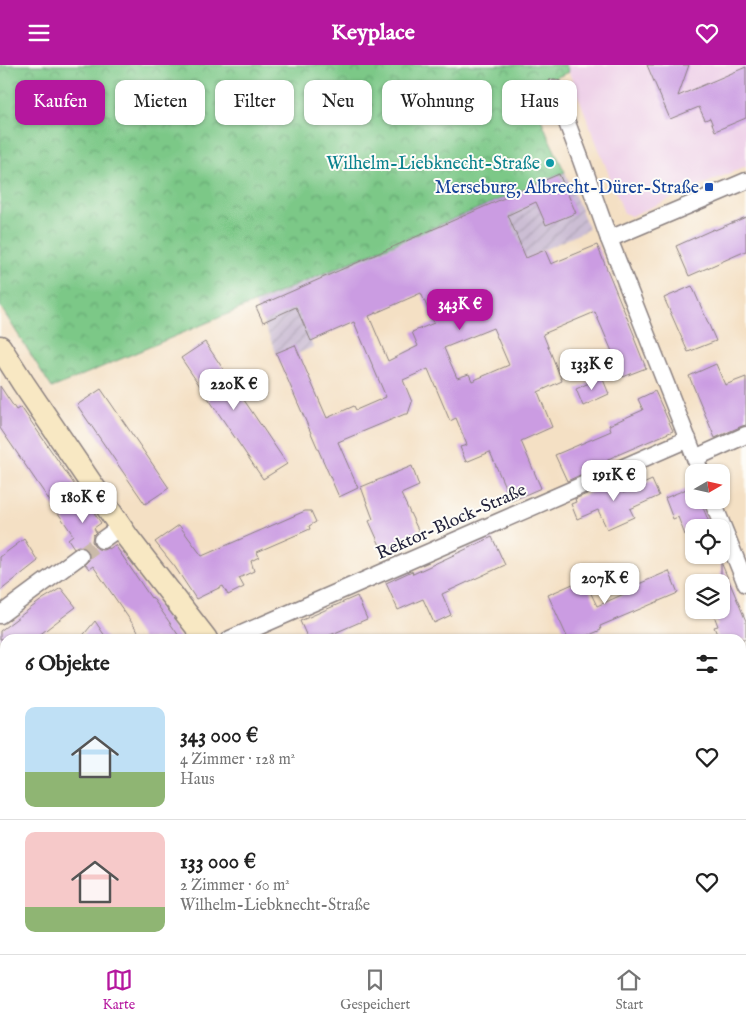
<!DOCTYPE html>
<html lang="de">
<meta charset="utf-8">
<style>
:root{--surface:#fff;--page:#f2f2f2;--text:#222;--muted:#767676;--line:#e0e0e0;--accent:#b5179e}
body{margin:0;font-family:"IM FELL English",serif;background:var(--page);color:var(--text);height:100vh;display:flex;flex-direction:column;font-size:19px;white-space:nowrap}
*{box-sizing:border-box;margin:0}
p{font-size:16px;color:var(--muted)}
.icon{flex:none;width:28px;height:28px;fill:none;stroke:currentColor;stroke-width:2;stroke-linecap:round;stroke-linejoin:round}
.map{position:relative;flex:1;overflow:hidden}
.panel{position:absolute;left:0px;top:569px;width:746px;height:321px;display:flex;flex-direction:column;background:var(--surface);border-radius:15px 15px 0 0;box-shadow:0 1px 4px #0004}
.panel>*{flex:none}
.banner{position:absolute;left:15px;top:15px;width:716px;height:45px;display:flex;gap:10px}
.needle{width:32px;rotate:81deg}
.fabs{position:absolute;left:685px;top:399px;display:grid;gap:10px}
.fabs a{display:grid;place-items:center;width:45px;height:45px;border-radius:10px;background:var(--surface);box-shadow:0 1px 4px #0004;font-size:25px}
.price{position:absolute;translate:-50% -42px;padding:0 11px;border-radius:10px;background:#fff;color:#222;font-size:16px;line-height:32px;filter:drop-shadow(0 1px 2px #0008)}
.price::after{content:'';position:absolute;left:50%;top:30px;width:15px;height:11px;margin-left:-8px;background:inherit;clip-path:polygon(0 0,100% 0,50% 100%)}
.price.active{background:var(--accent);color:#fff}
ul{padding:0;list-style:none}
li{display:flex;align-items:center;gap:15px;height:125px;padding:0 25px}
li+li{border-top:1px solid var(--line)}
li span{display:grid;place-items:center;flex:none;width:140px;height:100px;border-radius:10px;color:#555}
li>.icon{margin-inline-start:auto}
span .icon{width:60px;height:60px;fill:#fffc;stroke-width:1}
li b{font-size:21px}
h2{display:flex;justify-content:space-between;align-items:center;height:60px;padding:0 25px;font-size:21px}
.chip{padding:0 18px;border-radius:10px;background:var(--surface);box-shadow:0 1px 4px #0004;font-size:18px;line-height:45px}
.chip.active{background:var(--accent);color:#fff}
header{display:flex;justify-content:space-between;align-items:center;height:65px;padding:0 25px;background:var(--accent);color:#fff;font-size:22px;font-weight:700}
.tab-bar{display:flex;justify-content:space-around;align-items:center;height:70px;border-top:1px solid var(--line);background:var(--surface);font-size:14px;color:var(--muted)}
.tab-bar a{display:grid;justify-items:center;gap:2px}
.tab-bar .active{color:var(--accent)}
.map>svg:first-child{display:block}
</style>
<header><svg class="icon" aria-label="menu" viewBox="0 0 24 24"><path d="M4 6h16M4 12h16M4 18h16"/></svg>Keyplace<svg class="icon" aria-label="heart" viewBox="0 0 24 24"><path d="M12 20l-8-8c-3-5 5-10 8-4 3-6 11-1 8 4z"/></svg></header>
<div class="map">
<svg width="746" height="889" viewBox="0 0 746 889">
<defs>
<pattern id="industrial-furrows" width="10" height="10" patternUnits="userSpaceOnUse" patternTransform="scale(1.25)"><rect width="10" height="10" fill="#ccbed4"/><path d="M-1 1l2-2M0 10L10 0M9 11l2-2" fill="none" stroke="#afa3b7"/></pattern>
<pattern id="park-crowns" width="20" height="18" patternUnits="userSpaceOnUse" patternTransform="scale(1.25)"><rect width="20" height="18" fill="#7bc887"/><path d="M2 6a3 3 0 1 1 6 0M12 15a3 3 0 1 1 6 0" fill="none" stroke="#64a270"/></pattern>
</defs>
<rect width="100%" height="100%" fill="#fdfcf7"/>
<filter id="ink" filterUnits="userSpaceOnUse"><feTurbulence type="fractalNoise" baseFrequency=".02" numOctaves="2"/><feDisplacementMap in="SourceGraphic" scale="10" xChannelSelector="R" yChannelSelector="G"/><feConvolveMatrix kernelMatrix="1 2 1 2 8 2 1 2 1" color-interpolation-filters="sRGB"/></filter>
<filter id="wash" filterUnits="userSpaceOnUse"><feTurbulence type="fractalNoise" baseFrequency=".0096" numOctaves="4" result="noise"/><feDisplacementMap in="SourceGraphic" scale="20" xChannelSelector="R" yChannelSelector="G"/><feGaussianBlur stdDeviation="1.12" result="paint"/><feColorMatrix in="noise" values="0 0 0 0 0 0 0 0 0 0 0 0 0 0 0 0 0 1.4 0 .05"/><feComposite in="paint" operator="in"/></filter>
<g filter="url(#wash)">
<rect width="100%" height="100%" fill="#f4e0c4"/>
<path fill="#eed0e8" d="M 566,0 L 746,0 L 746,101 L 631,151 L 624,148 Z"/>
<path fill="url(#industrial-furrows)" d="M 565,107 L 589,164 L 526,193 L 522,185 L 391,241 L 311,276 L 313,282 L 280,297 L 255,238 Z"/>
<path fill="url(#park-crowns)" stroke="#4e7561" d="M 0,0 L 566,0 L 569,7 L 529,24 L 551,78 L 565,107 L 52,323 L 0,241 Z"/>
<g id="blocks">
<g fill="#cb9ce2" fill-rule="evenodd">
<path d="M 647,0 L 689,0 L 678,31 L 746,2 L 746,53 L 715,66 L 710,53 L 705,55 L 699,42 L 670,54 Z"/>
<path d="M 559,109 L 576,148 L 546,160 L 536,137 L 508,150 L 526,193 L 545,185 L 551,199 L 597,180 L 635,272 L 634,273 L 646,303 L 623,312 L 595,247 L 543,269 L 562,316 L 538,327 L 552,362 L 521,376 L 541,423 L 511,436 L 490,387 L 466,397 L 460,382 L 467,380 L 456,353 L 450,356 L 428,304 L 403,315 L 412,337 L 408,349 L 405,349 L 338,377 L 358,423 L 339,432 L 276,288 L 295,280 L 327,353 L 354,341 L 356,345 L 386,332 L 354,257 L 311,276 L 296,242 L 263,257 L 256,242 ZM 421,228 L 434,258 L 412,267 L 418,281 L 388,296 L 369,251 ZM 493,263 L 509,300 L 472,316 L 469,309 L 457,313 L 444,283 Z"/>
<path d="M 746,152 L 746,186 L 689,211 L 676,181 L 714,164 L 715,165 Z"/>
<path d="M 692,221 L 716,276 L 688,287 L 664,233 Z"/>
<path d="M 205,277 L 287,399 L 263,414 L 181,293 Z"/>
<path d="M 716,299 L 725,320 L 746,312 L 746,360 L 742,361 L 715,373 L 689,311 Z"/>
<path d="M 602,312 L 609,329 L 583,341 L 576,324 Z"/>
<path d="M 0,321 L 16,345 L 21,342 L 101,458 L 94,463 L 96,467 L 93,470 L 92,476 L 94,481 L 98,484 L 103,485 L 108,483 L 109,484 L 115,480 L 151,533 L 152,532 L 181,574 L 143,574 L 93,501 L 89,504 L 85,499 L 89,495 L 90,489 L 88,485 L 84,482 L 78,481 L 74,483 L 68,474 L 73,470 L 0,363 Z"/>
<path d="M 101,324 L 169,423 L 145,439 L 77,340 Z"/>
<path d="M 655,326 L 673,366 L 608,394 L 609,397 L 567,416 L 555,390 L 611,366 L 609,360 L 643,345 L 638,334 Z"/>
<path d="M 412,401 L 419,421 L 401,429 L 420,469 L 383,487 L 369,456 L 373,454 L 361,422 Z"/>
<path d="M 652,415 L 659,431 L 630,444 L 634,452 L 607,464 L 598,445 L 577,454 L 571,439 L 576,437 L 575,434 L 618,416 L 623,428 Z"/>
<path d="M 694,421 L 694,435 L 700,435 L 710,460 L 703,462 L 694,462 L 694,466 L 685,470 L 678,452 L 673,454 L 665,433 Z"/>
<path d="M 305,446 L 311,446 L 316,457 L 309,461 L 310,464 L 257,487 L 259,492 L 251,496 L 254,506 L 239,513 L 244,522 L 228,530 L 223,521 L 196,534 L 175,502 L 155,477 L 179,460 L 202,491 Z"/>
<path d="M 492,472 L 505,500 L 442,529 L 451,550 L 434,558 L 423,534 L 398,545 L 386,518 L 412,506 L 413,509 Z"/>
<path d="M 24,474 L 38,496 L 0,526 L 0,492 Z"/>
<path d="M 721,497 L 746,556 L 746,574 L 719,574 L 714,562 L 718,561 L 712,545 L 721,545 Z"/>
<path d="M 669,506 L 678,528 L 600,561 L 601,565 L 580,574 L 568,574 L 548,530 L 584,514 L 597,541 L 635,524 L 634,521 Z"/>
<path d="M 61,523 L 76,542 L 34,574 L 0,574 L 0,566 L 43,534 Z"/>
<path d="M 357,531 L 367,554 L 321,574 L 308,574 L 300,556 Z"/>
<path d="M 95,556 L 107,574 L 80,574 Z"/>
</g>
</g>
</g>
<g filter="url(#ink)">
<use href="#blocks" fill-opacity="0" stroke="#8b8180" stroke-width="1"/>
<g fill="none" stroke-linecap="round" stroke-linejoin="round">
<path stroke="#cabaa9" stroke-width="16" stroke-dasharray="16 8" stroke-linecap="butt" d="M 80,491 L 102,475"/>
<g stroke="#8b8180" stroke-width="19">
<g id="street">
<path d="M 554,23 L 581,95 L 609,174 L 701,408"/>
<path d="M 609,174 L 746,116"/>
<path d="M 695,393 L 746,370"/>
<path d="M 712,435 L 746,519"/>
<path d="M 102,475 L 120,462"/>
<path d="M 0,550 L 80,491"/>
<path d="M 230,574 L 688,374"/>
<path d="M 741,756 L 746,754"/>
<path d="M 0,836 L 5,831"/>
</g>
</g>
<g stroke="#8b8180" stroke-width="25">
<g id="secondary">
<path d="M 0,282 L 23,318 L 128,473 L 206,574"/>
<path d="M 429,885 L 431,889"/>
</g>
</g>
<use href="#street" stroke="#fff" stroke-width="16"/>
<use href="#secondary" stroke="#f8e8c3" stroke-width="22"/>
</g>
</g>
<circle fill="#0f9aa8" stroke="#fdfcf7" stroke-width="2" cx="550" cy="98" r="5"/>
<rect fill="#1a4fb4" stroke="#fdfcf7" stroke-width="2" x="704" y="117" width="10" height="10" rx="2.5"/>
<g text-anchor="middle" stroke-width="4" stroke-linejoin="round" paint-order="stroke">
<g font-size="18" fill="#0d838f" stroke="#fdfcf7" text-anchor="end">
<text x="540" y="104">Wilhelm-Liebknecht-Straße</text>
</g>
<g font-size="18" fill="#164399" stroke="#fdfcf7" text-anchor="end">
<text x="699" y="128">Merseburg, Albrecht-Dürer-Straße</text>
</g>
<g font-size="18" fill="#22223b" stroke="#fdfcf7">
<text transform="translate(451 456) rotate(-24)" y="6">Rektor-Block-Straße</text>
</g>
</g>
</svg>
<div class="fabs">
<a><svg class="needle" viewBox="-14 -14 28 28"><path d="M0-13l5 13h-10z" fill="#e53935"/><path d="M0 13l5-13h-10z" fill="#767676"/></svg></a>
<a><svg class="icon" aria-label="locate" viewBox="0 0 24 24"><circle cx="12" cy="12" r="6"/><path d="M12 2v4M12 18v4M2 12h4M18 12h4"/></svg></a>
<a><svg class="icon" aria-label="layers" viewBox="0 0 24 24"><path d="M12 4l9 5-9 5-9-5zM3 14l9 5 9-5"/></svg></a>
</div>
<b class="price active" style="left:460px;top:266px">343K €</b>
<b class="price" style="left:592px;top:326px">133K €</b>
<b class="price" style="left:234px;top:346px">220K €</b>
<b class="price" style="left:614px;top:437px">191K €</b>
<b class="price" style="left:83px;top:459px">180K €</b>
<b class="price" style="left:605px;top:540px">207K €</b>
<div class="banner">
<a class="chip active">Kaufen</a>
<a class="chip">Mieten</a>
<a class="chip">Filter</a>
<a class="chip">Neu</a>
<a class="chip">Wohnung</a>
<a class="chip">Haus</a>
</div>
<section class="panel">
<h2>6 Objekte<svg class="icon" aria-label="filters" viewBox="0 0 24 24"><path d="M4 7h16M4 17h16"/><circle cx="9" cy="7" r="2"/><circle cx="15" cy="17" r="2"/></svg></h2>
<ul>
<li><span style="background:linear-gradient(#bfe0f5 65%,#8fb573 0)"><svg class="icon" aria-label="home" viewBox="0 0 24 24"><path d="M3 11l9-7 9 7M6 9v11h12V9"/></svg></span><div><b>343 000 €</b><p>4 Zimmer · 128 m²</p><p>Haus</p></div><svg class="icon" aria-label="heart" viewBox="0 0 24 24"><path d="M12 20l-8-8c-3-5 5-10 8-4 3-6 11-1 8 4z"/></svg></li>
<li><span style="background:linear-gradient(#f6c9c9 75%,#8fb573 0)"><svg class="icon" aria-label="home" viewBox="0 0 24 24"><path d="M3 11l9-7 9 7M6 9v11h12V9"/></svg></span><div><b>133 000 €</b><p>2 Zimmer · 60 m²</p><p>Wilhelm-Liebknecht-Straße</p></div><svg class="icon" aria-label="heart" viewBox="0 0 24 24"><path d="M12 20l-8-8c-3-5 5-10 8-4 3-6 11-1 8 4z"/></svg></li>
</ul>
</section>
</div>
<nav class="tab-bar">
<a class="active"><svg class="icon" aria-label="map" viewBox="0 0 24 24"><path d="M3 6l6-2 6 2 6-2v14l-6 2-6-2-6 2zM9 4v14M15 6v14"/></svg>Karte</a>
<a><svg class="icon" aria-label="saved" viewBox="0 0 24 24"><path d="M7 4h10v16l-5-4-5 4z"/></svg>Gespeichert</a>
<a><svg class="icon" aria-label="home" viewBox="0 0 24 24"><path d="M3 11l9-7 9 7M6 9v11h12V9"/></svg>Start</a>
</nav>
